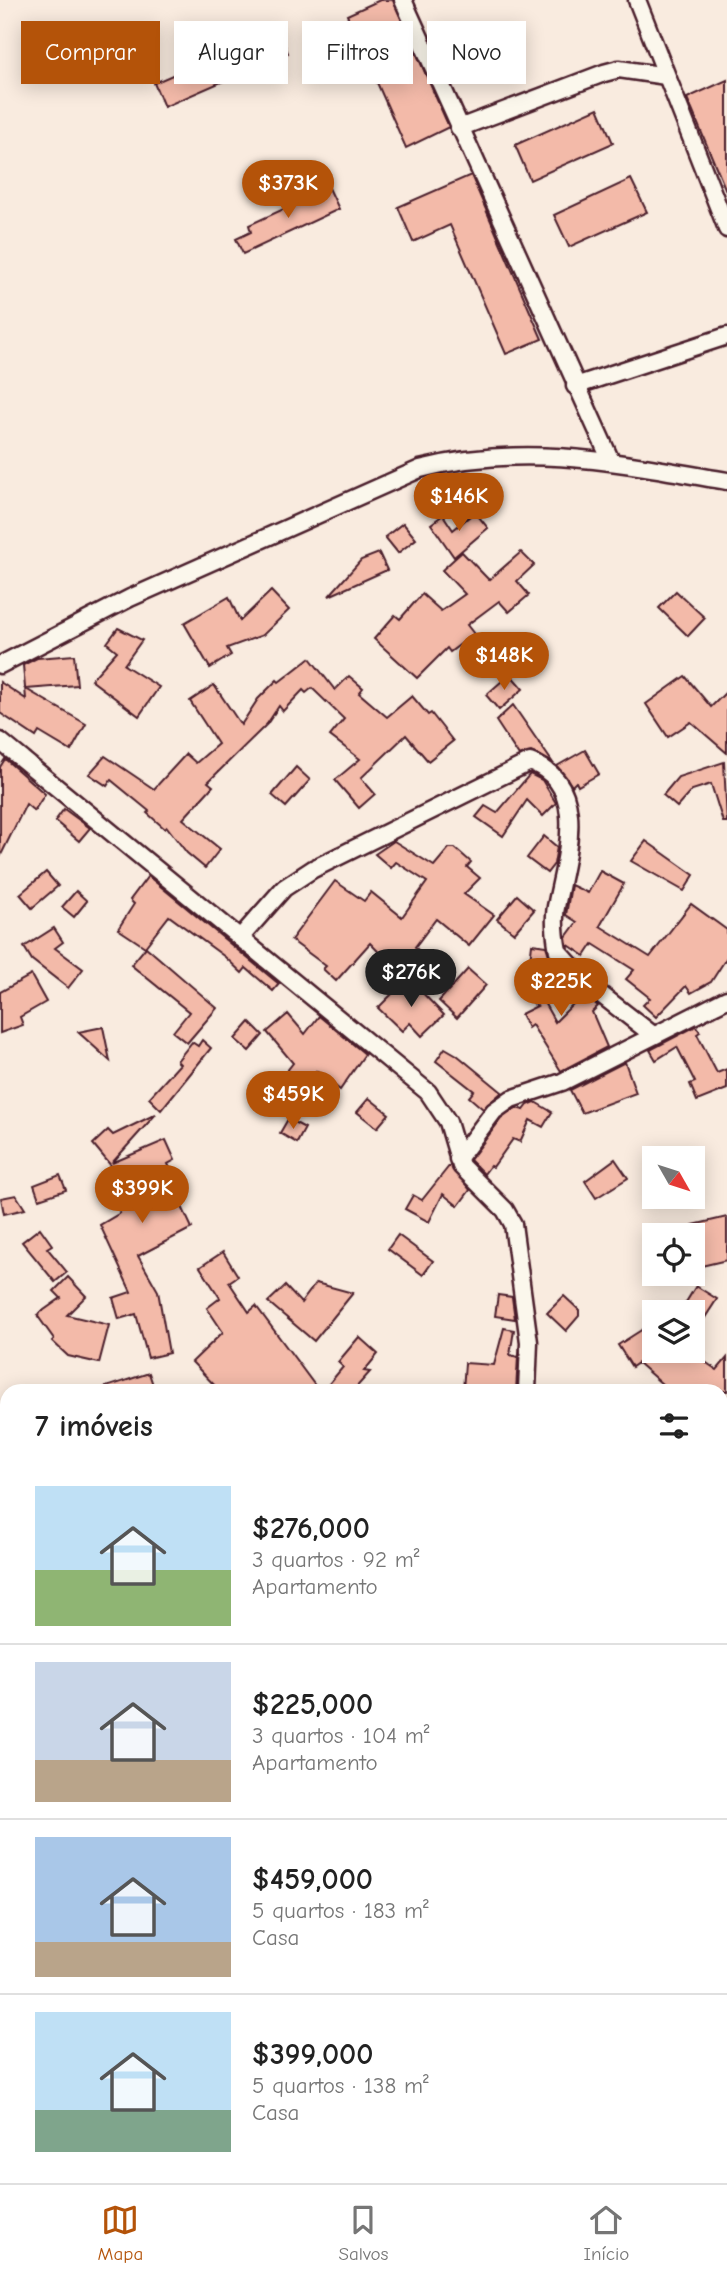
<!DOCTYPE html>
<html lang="pt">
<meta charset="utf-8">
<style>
:root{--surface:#fff;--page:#f2f2f2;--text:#222;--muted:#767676;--line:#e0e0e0;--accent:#b45309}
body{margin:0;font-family:"Comic Neue",sans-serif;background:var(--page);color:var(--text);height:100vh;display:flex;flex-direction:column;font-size:26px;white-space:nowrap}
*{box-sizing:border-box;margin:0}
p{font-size:23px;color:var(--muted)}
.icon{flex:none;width:38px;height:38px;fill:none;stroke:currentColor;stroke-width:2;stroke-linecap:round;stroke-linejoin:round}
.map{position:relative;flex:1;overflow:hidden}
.sheet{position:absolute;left:0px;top:1384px;width:728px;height:800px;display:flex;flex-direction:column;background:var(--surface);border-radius:21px 21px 0 0;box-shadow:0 4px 18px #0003}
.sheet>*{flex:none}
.hud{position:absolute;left:21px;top:21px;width:686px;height:63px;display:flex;gap:14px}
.needle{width:46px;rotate:129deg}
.controls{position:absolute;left:642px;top:1146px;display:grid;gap:14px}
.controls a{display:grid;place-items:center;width:63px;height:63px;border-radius:0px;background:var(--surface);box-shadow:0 4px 18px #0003;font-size:35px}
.price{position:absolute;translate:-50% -60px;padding:0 16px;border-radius:24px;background:var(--accent);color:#fff;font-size:23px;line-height:46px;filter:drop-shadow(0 2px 4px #0008)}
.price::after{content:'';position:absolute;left:50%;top:42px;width:21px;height:16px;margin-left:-10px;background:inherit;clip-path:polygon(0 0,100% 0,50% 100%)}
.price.current{background:#222;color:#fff}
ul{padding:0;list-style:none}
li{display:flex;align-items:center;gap:21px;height:175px;padding:0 35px}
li+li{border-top:2px solid var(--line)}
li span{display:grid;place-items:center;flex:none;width:196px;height:140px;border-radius:0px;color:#555}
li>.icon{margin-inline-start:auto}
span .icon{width:84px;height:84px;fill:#fffc;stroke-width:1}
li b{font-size:30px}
h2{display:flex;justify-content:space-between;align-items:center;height:84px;padding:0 35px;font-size:30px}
.pill{padding:0 24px;border-radius:0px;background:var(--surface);box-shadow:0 4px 18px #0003;font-size:24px;line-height:63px}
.pill.current{background:var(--accent);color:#fff}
.tabs{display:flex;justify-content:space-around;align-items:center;height:98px;border-top:2px solid var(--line);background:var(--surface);font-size:19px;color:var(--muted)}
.tabs a{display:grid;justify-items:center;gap:4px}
.tabs .current{color:var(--accent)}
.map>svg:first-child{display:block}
</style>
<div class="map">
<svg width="727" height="2183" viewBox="0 0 727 2183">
<rect width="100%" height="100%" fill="#f9ebdf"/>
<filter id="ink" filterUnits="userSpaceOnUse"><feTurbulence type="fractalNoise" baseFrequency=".0143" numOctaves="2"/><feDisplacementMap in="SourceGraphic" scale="14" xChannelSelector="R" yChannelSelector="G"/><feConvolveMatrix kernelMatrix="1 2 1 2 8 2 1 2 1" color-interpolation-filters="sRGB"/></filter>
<g filter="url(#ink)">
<g fill="#f3baa9" stroke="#4a1f2b" stroke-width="2">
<path d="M 380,0 L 393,0 L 449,127 L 406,148 L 347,15 Z"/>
<path d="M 278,29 L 288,53 L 164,107 L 154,83 Z"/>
<path d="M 727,80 L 727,193 L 687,98 Z"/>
<path d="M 598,108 L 613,143 L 530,180 L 515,145 Z"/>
<path d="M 471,175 L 542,339 L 506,354 L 450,225 L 413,242 L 398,207 Z"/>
<path d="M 631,179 L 647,212 L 569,247 L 554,215 Z"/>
<path d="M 329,188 L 339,209 L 243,254 L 236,239 L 251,232 L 249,225 Z"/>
<path d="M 475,512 L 488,528 L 454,557 L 431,524 L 443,515 L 453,530 Z"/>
<path d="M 403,523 L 416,539 L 398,553 L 385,537 Z"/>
<path d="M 462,552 L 489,580 L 521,552 L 534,565 L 517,581 L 529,595 L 509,612 L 499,601 L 467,625 L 474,634 L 450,652 L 447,648 L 417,678 L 374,639 L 395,615 L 400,619 L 422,594 L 441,611 L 465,594 L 442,570 Z"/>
<path d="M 379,553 L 387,570 L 329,596 L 361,560 Z"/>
<path d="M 271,591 L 289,610 L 263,635 L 227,648 L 231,655 L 210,668 L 184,623 L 229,597 L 240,621 Z"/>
<path d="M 676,591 L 705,618 L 688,636 L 659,608 Z"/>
<path d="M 118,628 L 142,640 L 124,665 L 159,687 L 139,716 L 91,680 L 117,651 L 107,643 Z"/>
<path d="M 74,655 L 77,685 L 26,689 L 86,724 L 71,751 L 39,732 L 36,737 L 0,713 L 0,682 L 26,699 L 23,665 L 37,658 Z"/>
<path d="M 310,658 L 335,690 L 349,676 L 363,688 L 359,693 L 387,717 L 412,696 L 428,715 L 431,713 L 453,741 L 428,761 L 406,735 L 361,778 L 375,794 L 359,808 L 335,780 L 360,759 L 330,736 L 344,719 L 312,688 L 306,693 L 303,690 L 283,711 L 279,706 L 267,724 L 208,782 L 213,786 L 183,819 L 220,849 L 205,868 L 187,853 L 167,827 L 165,829 L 147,813 L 149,811 L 111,780 L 107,786 L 89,774 L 105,756 L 154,789 L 186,754 L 196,763 L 218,744 L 190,701 L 214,685 L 241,725 L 258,699 L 277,680 L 279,682 Z"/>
<path d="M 510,674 L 523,689 L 499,710 L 486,695 Z"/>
<path d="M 685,676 L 711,707 L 727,691 L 727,753 L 691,722 L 668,737 L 646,704 Z"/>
<path d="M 513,705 L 553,763 L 531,752 L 519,756 L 496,721 Z"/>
<path d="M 585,750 L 599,774 L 578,786 L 576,782 L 572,786 L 557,766 Z"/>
<path d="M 5,759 L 45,794 L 34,811 L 26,804 L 0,857 L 0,767 Z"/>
<path d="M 724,762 L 727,822 L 723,822 L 711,784 L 692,790 L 677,807 L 663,795 L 678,777 Z"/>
<path d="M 296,767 L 310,780 L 286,807 L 272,795 Z"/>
<path d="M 530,774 L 542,780 L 556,803 L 543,816 L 527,800 L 503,836 L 476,817 L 485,806 L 497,813 Z"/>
<path d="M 64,809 L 90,828 L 79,841 L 55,821 Z"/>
<path d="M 544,836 L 557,847 L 554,864 L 547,873 L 527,858 Z"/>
<path d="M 394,841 L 434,866 L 449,848 L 455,848 L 471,862 L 467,867 L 480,878 L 464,894 L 494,915 L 469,946 L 436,919 L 415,947 L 423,955 L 402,976 L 370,943 L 336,981 L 323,969 L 326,966 L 291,940 L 335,881 L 364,901 L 371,892 L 402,917 L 427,882 L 396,862 L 391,868 L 375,854 Z"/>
<path d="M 646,841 L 694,875 L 684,891 L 631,861 Z"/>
<path d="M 600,871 L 624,884 L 600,926 L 650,957 L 691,904 L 727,930 L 727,957 L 711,982 L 691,993 L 686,986 L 656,1017 L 643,1005 L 650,998 L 626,979 L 634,970 L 593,944 L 585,956 L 567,944 L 566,937 L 577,922 L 566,915 L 571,885 L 588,893 Z"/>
<path d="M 46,872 L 58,886 L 32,908 L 20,894 Z"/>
<path d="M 148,876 L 279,984 L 273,991 L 246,968 L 242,973 L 225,957 L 169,916 L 145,947 L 118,929 L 134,904 L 130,900 Z"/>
<path d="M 76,891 L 87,901 L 74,917 L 62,907 Z"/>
<path d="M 517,895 L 534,910 L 514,933 L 497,919 Z"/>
<path d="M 54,928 L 63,942 L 55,948 L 83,969 L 68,988 L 32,960 L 24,947 Z"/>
<path d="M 532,944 L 546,946 L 550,958 L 548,976 L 537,990 L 555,1022 L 583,994 L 598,1006 L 592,1012 L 607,1047 L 561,1071 L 532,1025 L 528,1028 L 521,1014 L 537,1006 L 518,991 L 528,978 Z"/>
<path d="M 146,947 L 217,1008 L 187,1043 L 173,1032 L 189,1012 L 131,965 Z"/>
<path d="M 468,969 L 486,985 L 457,1018 L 439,1001 Z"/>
<path d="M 31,975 L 46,1002 L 20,1017 L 23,1025 L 0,1033 L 0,992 Z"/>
<path d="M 408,978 L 444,1015 L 422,1036 L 410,1023 L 402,1031 L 378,1008 Z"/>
<path d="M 288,1014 L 305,1034 L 319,1016 L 365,1054 L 340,1090 L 316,1071 L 306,1086 L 286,1072 L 293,1063 L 267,1032 Z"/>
<path d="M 250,1022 L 263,1035 L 249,1051 L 235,1039 Z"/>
<path d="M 696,1026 L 700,1032 L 697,1034 L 717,1073 L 727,1069 L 727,1089 L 697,1101 L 690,1084 L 695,1082 L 677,1047 L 656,1060 L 650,1050 Z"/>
<path d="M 103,1027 L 110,1061 L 78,1032 Z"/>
<path d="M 202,1040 L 211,1048 L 161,1110 L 149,1098 L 180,1064 L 177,1061 L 192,1042 L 198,1046 Z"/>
<path d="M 445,1048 L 457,1055 L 502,1092 L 483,1109 L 469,1097 L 474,1091 L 436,1061 Z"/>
<path d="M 625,1062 L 636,1093 L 582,1113 L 570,1090 Z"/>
<path d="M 369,1098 L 389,1114 L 377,1128 L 357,1112 Z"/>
<path d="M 535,1102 L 552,1112 L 543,1127 L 530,1120 L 520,1142 L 513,1139 L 493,1167 L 490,1166 L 484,1174 L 470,1160 L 501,1119 L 516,1108 L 524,1110 L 528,1105 Z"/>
<path d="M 156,1114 L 112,1163 L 166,1140 L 175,1160 L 168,1164 L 182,1194 L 177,1196 L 192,1228 L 138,1256 L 158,1291 L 169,1353 L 148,1358 L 136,1314 L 119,1319 L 113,1298 L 131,1292 L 100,1225 L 120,1213 L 104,1181 L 117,1173 L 93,1144 L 108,1130 L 113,1135 Z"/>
<path d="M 288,1119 L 305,1128 L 297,1143 L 280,1133 Z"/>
<path d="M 615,1159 L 628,1178 L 596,1198 L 585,1181 Z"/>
<path d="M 450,1165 L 470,1190 L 458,1206 L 443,1194 L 429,1222 L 405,1209 L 413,1195 L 422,1200 Z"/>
<path d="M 60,1175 L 66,1190 L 39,1199 L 34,1185 Z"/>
<path d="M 16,1195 L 25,1209 L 4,1214 L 1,1198 Z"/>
<path d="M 727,1217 L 727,1260 L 693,1268 L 693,1225 Z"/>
<path d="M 40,1228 L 52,1245 L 47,1248 L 67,1272 L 55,1282 L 22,1242 Z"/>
<path d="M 398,1235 L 433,1261 L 423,1275 L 388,1249 Z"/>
<path d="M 223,1252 L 238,1276 L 229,1282 L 249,1312 L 256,1306 L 319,1391 L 220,1391 L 192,1362 L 223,1332 L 207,1308 L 220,1298 L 200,1267 Z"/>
<path d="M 68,1277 L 86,1296 L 67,1315 L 109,1325 L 99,1363 L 68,1356 L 52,1341 L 54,1339 L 37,1315 L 61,1298 L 54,1291 Z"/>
<path d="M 316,1283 L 353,1293 L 314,1341 L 268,1302 L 285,1286 L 301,1303 Z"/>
<path d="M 696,1286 L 717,1299 L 693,1336 L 693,1312 L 680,1312 Z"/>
<path d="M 498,1295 L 512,1297 L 515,1319 L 495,1316 Z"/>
<path d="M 564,1296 L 579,1310 L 579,1316 L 566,1331 L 547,1313 Z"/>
<path d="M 654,1322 L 654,1353 L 689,1351 L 717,1370 L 727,1358 L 727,1391 L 670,1391 L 638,1363 L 632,1367 L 618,1345 Z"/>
<path d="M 504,1328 L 514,1330 L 510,1355 L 518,1357 L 516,1391 L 463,1390 L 465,1363 L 494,1365 Z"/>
<path d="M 359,1337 L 378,1354 L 364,1371 L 370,1372 L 353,1391 L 323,1391 L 343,1367 L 338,1362 Z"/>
<path d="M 149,1373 L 155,1391 L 103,1391 L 103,1388 Z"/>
</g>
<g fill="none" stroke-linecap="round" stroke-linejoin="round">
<g stroke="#4a1f2b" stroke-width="21">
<g id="minor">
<path d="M 403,0 L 611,461"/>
<path d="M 637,0 L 727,229"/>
<path d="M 459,128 L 604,73 L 619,69 L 666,76"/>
<path d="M 575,386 L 727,336"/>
<path d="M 0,665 L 130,598 L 420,469 C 525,442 622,463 727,481"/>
<path d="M 0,741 L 428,1092 L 448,1122 L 461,1166 L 505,1210 L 513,1224 L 529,1342 L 527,1391"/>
<path d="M 240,938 L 284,888 L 313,869 L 530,762 C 590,783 566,857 557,902 C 553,917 555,935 558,951 L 590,986 L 653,1035"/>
<path d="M 458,1159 L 494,1111 L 511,1099 L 562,1082 L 727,999"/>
<path d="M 0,1728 L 7,1732"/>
<path d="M 721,1788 L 727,1790"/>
<path d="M 721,1958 L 727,1960"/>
<path d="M 433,2177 L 439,2183"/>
</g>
</g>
<use href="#minor" stroke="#fbf7ec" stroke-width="16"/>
</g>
</g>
</svg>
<div class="controls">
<a><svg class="needle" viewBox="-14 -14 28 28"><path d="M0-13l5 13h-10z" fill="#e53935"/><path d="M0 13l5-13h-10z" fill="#767676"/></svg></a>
<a><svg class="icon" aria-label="locate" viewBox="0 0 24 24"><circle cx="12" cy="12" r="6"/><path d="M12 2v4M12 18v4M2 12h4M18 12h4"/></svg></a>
<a><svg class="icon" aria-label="layers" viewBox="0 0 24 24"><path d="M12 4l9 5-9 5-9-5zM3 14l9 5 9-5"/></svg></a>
</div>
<b class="price" style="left:288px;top:220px">$373K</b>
<b class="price" style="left:459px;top:533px">$146K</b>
<b class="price" style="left:504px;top:692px">$148K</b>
<b class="price current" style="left:411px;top:1009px">$276K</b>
<b class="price" style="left:561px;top:1018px">$225K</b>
<b class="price" style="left:293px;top:1131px">$459K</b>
<b class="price" style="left:142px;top:1225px">$399K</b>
<div class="hud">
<a class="pill current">Comprar</a>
<a class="pill">Alugar</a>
<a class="pill">Filtros</a>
<a class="pill">Novo</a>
</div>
<section class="sheet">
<h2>7 imóveis<svg class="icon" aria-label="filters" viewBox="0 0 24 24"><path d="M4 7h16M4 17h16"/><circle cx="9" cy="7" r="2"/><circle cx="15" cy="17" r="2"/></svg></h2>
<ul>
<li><span style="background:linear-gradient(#bfe0f5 60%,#8fb573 0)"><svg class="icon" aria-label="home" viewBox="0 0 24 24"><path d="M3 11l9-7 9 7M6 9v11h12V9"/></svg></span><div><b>$276,000</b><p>3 quartos · 92 m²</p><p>Apartamento</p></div></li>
<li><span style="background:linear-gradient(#c9d6e8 70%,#b9a48a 0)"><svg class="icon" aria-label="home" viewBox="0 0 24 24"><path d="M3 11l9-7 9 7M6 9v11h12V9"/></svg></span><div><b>$225,000</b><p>3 quartos · 104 m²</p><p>Apartamento</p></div></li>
<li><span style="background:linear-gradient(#a9c7e8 75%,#b9a48a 0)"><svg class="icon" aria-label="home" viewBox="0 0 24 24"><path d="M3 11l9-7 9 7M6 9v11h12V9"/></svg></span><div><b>$459,000</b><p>5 quartos · 183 m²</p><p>Casa</p></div></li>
<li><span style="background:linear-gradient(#bfe0f5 70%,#7fa58c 0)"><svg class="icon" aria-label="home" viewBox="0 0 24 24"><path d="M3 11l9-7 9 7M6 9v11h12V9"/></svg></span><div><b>$399,000</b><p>5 quartos · 138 m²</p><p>Casa</p></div></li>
</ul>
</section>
</div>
<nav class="tabs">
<a class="current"><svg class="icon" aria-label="map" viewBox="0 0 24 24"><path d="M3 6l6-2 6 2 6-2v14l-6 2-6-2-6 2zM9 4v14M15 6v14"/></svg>Mapa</a>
<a><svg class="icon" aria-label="saved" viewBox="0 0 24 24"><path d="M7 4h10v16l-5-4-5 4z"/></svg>Salvos</a>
<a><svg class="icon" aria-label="home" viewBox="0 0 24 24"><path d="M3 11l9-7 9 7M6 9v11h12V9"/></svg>Início</a>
</nav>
